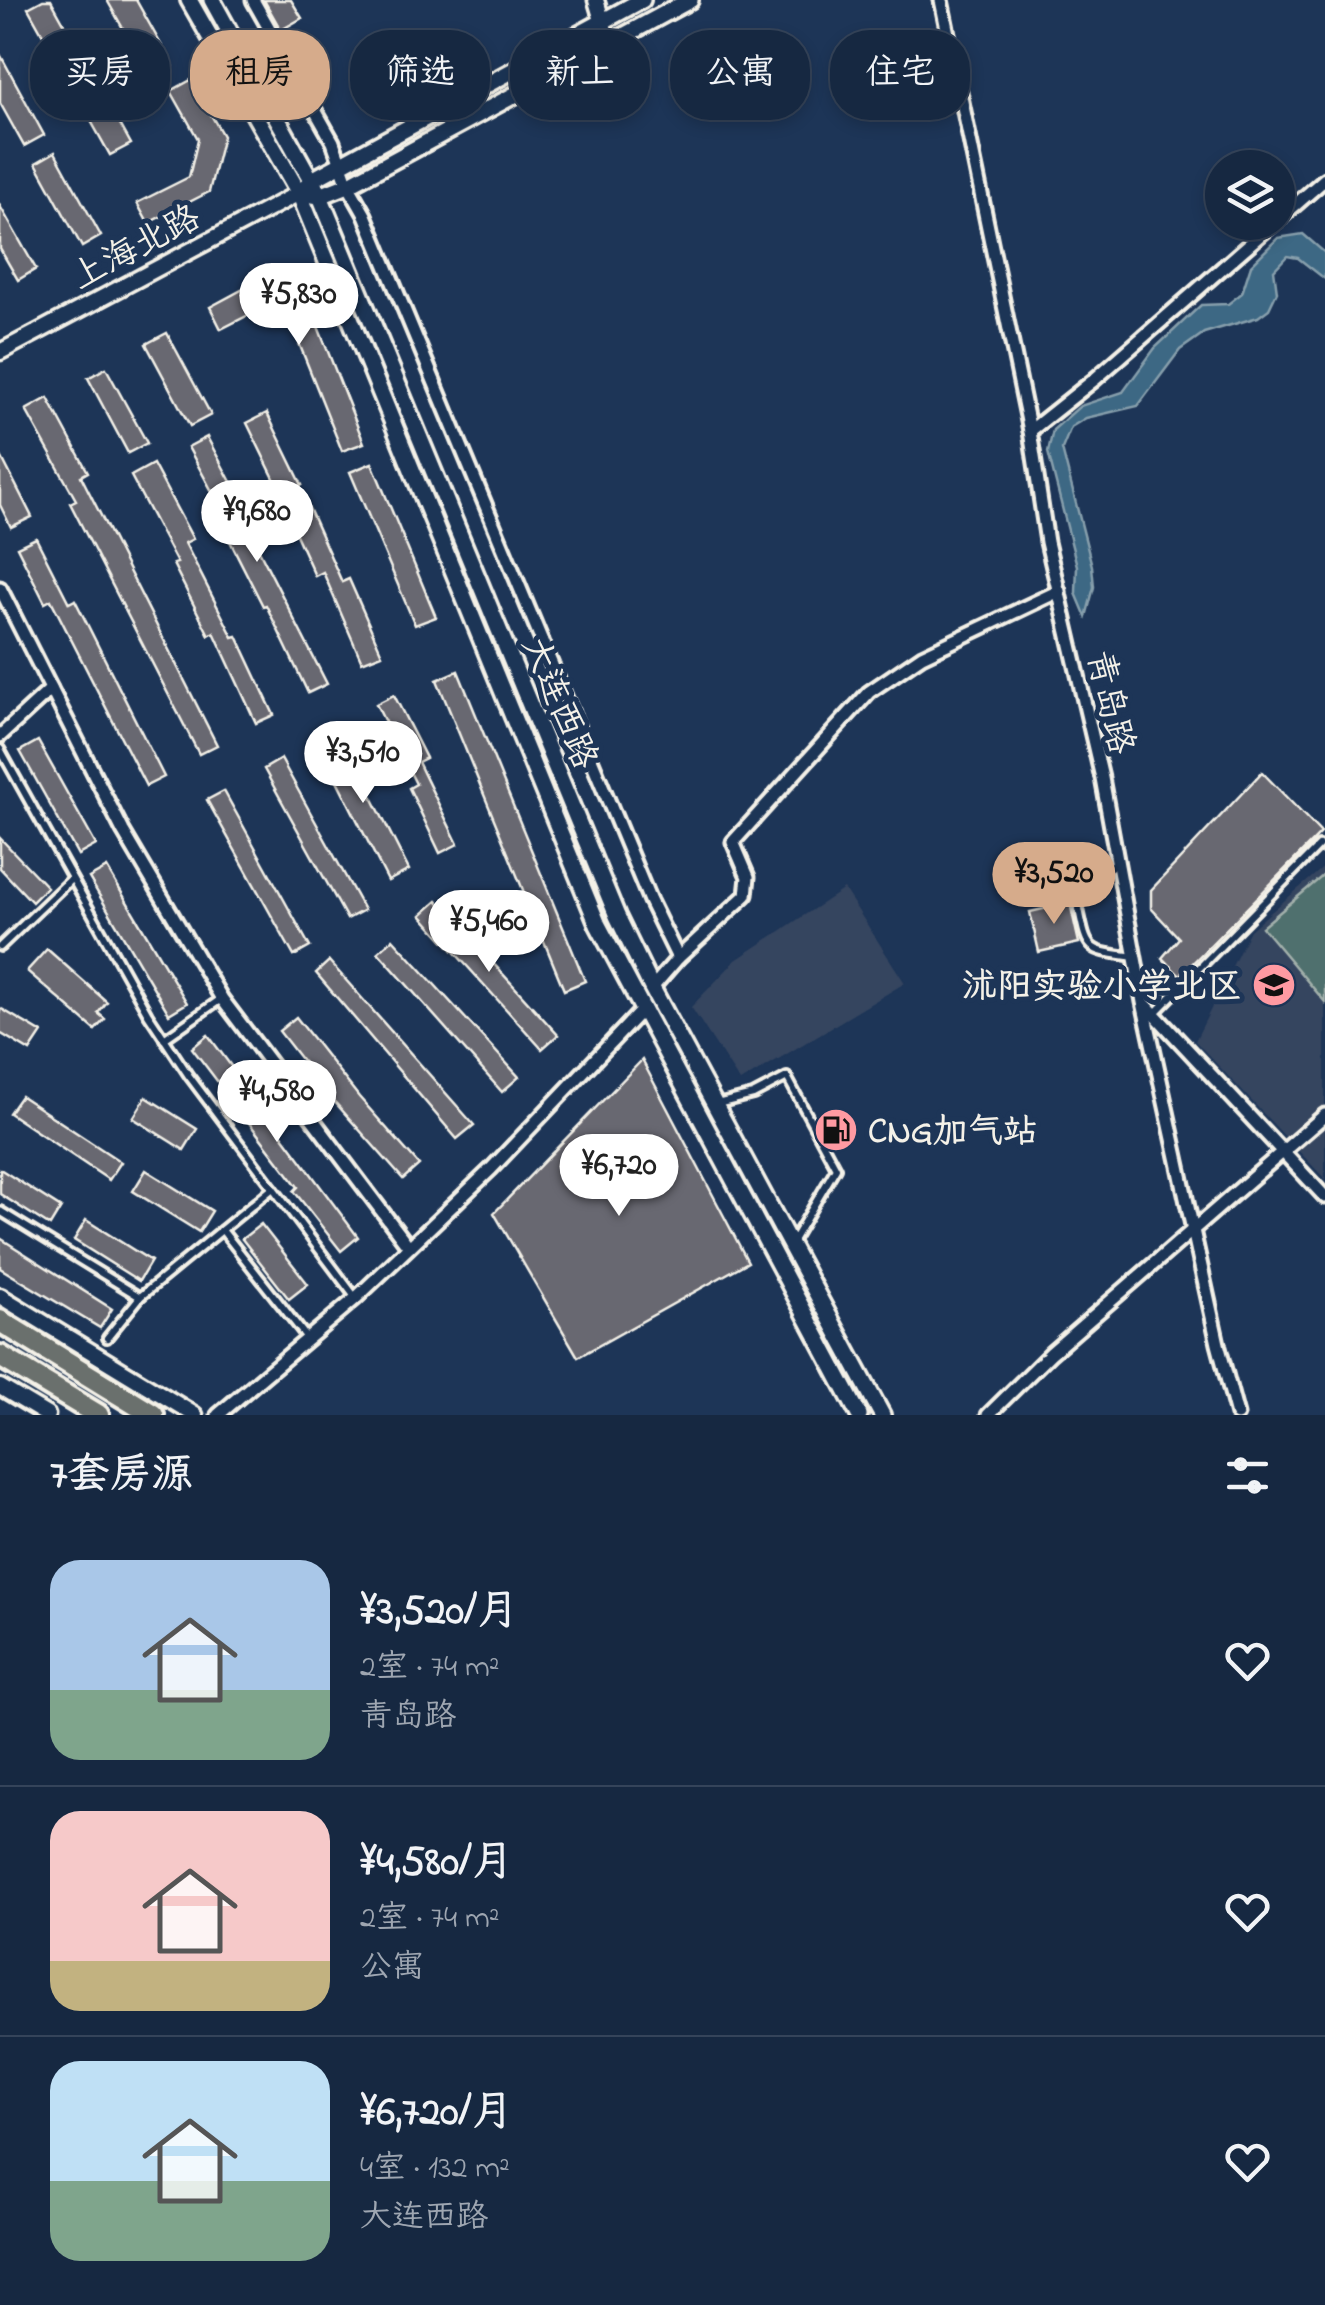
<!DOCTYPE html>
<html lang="zh">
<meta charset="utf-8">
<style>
:root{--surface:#162841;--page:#1f3048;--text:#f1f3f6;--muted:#9ea6b1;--line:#35445a;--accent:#d6ab8b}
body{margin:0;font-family:"Indie Flower","LXGW WenKai TC",sans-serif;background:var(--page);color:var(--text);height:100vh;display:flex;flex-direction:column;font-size:38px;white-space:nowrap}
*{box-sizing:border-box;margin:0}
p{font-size:32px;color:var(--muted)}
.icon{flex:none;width:55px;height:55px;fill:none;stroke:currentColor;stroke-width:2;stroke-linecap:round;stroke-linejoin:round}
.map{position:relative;height:1415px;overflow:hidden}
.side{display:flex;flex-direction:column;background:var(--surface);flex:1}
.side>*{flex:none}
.banner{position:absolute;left:30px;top:30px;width:1265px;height:90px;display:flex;gap:20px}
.buttons{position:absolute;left:1205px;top:150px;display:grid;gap:20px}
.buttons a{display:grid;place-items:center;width:90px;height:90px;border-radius:50%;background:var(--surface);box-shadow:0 5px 15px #0003,0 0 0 2px var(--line);font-size:50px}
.price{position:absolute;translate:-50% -85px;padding:0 22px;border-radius:35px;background:#fff;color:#222;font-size:32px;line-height:65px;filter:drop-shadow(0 2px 5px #0008)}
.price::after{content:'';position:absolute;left:50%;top:60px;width:30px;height:22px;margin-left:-15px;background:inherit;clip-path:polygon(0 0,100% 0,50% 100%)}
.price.current{background:var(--accent);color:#111}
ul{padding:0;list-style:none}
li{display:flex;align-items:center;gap:30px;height:250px;padding:0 50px}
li+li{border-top:2px solid var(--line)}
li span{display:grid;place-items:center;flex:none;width:280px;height:200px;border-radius:30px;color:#555}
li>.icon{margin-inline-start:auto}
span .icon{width:120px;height:120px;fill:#fffc;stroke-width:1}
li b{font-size:42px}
h2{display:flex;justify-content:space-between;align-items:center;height:120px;padding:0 50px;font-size:42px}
.tag{padding:0 35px;border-radius:40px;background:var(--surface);box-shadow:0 5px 15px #0003,0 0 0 2px var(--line);font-size:35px;line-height:90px}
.tag.current{background:var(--accent);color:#111}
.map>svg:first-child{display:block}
</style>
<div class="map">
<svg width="1325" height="1415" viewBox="0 0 1325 1415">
<rect width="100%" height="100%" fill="#1d3557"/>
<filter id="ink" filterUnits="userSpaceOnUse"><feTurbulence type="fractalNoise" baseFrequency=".01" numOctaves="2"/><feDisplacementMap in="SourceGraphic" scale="20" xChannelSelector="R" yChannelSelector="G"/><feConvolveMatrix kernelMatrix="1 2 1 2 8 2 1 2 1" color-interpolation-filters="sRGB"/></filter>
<g filter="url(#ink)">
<g fill="#34445f">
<path d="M 1325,866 L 1325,1179 L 1195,1041 L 1250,930 Z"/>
<path d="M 844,889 L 905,983 L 740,1082 L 691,1007 L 736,960 Z"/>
</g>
<path fill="#506f6e" stroke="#a2b0ab" stroke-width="2.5" d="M 1325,874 L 1325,1002 L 1262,927 Z"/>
<path fill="#3e6884" stroke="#879fac" stroke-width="2.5" d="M 1303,234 L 1325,253 L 1325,279 L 1298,258 L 1287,256 L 1274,270 L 1277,292 L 1269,309 L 1258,317 L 1204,333 L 1180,350 L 1138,406 L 1086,418 L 1071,427 L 1062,449 L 1092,566 L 1094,587 L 1086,617 L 1076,593 L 1077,566 L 1048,452 L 1053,430 L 1080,406 L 1123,392 L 1155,348 L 1201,305 L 1228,304 L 1242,293 L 1251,265 L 1278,238 Z"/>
<g fill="#686771" stroke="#f4f1e8" stroke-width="2.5">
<path d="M 43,0 L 51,0 L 131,144 L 110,155 L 28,8 Z"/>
<path d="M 107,0 L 136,0 L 173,66 L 151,78 Z"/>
<path d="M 264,0 L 291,0 L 302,18 L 281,30 Z"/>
<path d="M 0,54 L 44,135 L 24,146 L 0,103 Z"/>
<path d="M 191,80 L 223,136 L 209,192 L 148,223 L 137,203 L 189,177 L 198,139 L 171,91 Z"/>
<path d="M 55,152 L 101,236 L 82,247 L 36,163 Z"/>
<path d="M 0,206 L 36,269 L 18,280 L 0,249 Z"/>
<path d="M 264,278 L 306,296 L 364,443 L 342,451 L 285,308 L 272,303 L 221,329 L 210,307 Z"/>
<path d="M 167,333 L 211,415 L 190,426 L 146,344 Z"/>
<path d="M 106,368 L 147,443 L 128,453 L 88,378 Z"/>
<path d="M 48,398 L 88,472 L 81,476 L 217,745 L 199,754 L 70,503 L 76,500 L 26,410 Z"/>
<path d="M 267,413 L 302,485 L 299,486 L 342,582 L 349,579 L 382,654 L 362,662 L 323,572 L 315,576 L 283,506 L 287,505 L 247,423 Z"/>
<path d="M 207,437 L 245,508 L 239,511 L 327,684 L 308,693 L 266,605 L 263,606 L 227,535 L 234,532 L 188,447 Z"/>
<path d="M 0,454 L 32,517 L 11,527 L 0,505 Z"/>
<path d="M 372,463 L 436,617 L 415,625 L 350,472 Z"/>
<path d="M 153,464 L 193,539 L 185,543 L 233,637 L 237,636 L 274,715 L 256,723 L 214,632 L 209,635 L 173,564 L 177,563 L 131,476 Z"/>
<path d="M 36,538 L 69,603 L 75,600 L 164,777 L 146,786 L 51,600 L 45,603 L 17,547 Z"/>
<path d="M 458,671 L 585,981 L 564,990 L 437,680 Z"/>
<path d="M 394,695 L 426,758 L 418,762 L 458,844 L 440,853 L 409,788 L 416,784 L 376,704 Z"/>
<path d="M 338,730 L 409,870 L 388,881 L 317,741 Z"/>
<path d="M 38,741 L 96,845 L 78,855 L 20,751 Z"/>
<path d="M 281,759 L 364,910 L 347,919 L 264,769 Z"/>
<path d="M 1262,772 L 1321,833 L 1180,976 L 1162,958 L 1179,938 L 1151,908 L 1151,890 Z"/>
<path d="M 224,791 L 310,947 L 294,956 L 207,800 Z"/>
<path d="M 0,838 L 47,887 L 32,902 L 0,868 Z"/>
<path d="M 107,868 L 187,1003 L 169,1014 L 89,878 Z"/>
<path d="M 437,901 L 558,1035 L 542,1049 L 421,915 Z"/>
<path d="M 1070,903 L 1079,943 L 1039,952 L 1030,912 Z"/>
<path d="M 393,939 L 519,1077 L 502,1092 L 378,952 Z"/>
<path d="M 47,949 L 107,1002 L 98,1013 L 105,1019 L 95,1030 L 27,971 Z"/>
<path d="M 329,961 L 474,1125 L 457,1139 L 316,973 Z"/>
<path d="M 0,1008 L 42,1033 L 30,1051 L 0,1033 Z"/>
<path d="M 296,1017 L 359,1097 L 419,1165 L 403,1179 L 332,1099 L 279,1031 Z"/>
<path d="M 208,1035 L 358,1237 L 341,1251 L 294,1191 L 298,1187 L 192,1048 Z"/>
<path d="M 642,1060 L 748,1262 L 578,1357 L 494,1213 Z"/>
<path d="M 21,1096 L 121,1162 L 109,1180 L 9,1113 Z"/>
<path d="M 146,1097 L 197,1129 L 184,1150 L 133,1118 Z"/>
<path d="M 0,1169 L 61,1208 L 50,1226 L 0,1194 Z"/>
<path d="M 146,1170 L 212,1211 L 199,1232 L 133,1191 Z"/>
<path d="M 86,1220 L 151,1261 L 139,1281 L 74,1240 Z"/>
<path d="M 261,1224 L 308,1284 L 289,1299 L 242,1239 Z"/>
<path d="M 0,1238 L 112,1309 L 100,1328 L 0,1268 Z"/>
</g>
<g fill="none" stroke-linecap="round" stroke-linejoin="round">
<g stroke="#f4f1e8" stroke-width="14">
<g id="service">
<path d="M 0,749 L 148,1014 L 189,1076 L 355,1297"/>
<path d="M 1116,862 L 1087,889 L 1078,904 C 1088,953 1085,950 1135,957"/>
<path d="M 0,947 L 70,880"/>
<path d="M 1155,1013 L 1319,846"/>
<path d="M 164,1039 L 221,999"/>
<path d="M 717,1104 L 753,1095 L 787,1077 L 836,1168 L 791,1244"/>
<path d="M 0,1211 L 140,1297"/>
<path d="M 222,1230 L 307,1338"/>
<path d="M 107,1338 L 140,1297 L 273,1188"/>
</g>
</g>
<g stroke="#f4f1e8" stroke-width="19">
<g id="minor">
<path d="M 253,0 L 333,142 L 348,185 L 365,215 L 650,901 L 678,958 L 652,988"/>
<path d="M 941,0 L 1030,431 L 1047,542 L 1102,778 L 1143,1002 L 1218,1344 L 1237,1415"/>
<path d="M 1278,220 L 1325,179"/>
<path d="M 1030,431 L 1094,380 L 1275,222"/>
<path d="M 0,588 L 123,831 L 222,999 L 409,1247"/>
<path d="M 0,736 L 51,689"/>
<path d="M 678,958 L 746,895 L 748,877 L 733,842 L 869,692 L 922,656 L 1059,591"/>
<path d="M 1144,1003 L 1325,1197"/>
<path d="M 218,1415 L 356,1298 L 491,1169 L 642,1010"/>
<path d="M 988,1415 L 1051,1353 L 1325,1115"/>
</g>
</g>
<g stroke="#f4f1e8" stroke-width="21">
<g id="tertiary">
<path d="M 596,0 L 609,44"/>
<path d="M 0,352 L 299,193"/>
<path d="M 0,1296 L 195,1415"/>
<path d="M 0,1387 L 47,1415"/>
</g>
</g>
<g stroke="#f4f1e8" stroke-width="22">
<g id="secondary">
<path d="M 189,0 L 299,193 L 598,925 L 859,1415"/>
<path d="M 212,0 L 320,196 L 617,916 L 652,988 L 882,1415"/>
<path d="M 305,187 L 312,180 L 642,0"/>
<path d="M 313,195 L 320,196 L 348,185 L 690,0"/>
</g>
</g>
<g stroke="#f4f1e8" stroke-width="28">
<g id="trunk">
<path d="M 0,1321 L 153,1415"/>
<path d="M 0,1356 L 98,1415"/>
</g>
</g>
<use href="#service" stroke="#1d3557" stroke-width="6"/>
<use href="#minor" stroke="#1d3557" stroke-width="11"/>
<use href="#tertiary" stroke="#1d3557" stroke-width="14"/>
<use href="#secondary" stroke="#1d3557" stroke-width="15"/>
<use href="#trunk" stroke="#6b706d" stroke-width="20"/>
</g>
</g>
<defs>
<g id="school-disc" transform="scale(2.25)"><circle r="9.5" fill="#ff9aa2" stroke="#1d3557"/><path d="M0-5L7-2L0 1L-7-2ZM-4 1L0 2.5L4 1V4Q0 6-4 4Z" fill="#111"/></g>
<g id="fuel-disc" transform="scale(2.25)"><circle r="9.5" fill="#ff9aa2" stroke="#1d3557"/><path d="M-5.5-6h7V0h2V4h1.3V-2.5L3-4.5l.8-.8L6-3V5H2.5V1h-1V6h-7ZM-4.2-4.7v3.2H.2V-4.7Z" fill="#111"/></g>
</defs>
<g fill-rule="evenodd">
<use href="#school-disc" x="1274" y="985"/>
<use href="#fuel-disc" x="836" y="1130"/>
</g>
<g text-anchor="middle" stroke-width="10" stroke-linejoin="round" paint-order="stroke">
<g font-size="35" fill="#f4f1e8" stroke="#1d3557">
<text transform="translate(135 246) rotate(-28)" y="12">上海北路</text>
<text transform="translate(561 702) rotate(67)" y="12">大连西路</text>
<text transform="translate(1112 702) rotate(77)" y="12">青岛路</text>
</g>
<g font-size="35" font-weight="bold" fill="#f4f1e8" stroke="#1d3557" text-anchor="end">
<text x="1242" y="997">沭阳实验小学北区</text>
<text x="868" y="1142" text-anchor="start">CNG加气站</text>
</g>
</g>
</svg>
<div class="buttons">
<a><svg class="icon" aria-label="layers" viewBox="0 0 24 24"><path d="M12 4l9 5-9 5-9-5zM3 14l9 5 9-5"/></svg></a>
</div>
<b class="price" style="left:299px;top:348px">¥5,830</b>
<b class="price" style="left:257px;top:565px">¥9,680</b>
<b class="price" style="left:363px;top:806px">¥3,510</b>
<b class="price current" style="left:1054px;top:927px">¥3,520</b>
<b class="price" style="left:489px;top:975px">¥5,460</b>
<b class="price" style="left:277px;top:1145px">¥4,580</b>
<b class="price" style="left:619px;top:1219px">¥6,720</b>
<div class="banner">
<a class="tag">买房</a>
<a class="tag current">租房</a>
<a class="tag">筛选</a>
<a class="tag">新上</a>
<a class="tag">公寓</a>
<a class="tag">住宅</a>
</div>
</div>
<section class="side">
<h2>7套房源<svg class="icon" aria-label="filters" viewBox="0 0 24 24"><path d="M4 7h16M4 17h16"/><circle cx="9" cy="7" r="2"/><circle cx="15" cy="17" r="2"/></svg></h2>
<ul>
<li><span style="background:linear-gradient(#a9c7e8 65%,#7fa58c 0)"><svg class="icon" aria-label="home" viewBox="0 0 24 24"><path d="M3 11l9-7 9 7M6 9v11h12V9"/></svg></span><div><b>¥3,520/月</b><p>2室 · 74 m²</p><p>青岛路</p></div><svg class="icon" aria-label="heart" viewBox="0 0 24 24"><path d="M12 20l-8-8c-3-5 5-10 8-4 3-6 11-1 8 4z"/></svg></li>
<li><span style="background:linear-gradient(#f6c9c9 75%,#c2b280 0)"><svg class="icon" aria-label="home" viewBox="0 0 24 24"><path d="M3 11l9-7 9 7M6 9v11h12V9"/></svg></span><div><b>¥4,580/月</b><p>2室 · 74 m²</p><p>公寓</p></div><svg class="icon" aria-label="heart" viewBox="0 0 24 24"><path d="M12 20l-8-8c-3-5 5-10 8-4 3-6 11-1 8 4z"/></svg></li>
<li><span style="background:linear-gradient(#bfe0f5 60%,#7fa58c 0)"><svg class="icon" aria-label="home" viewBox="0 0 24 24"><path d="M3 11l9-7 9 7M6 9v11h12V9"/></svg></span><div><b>¥6,720/月</b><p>4室 · 132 m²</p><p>大连西路</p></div><svg class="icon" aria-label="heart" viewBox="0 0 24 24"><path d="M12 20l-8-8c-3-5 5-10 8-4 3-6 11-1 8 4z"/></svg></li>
</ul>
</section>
